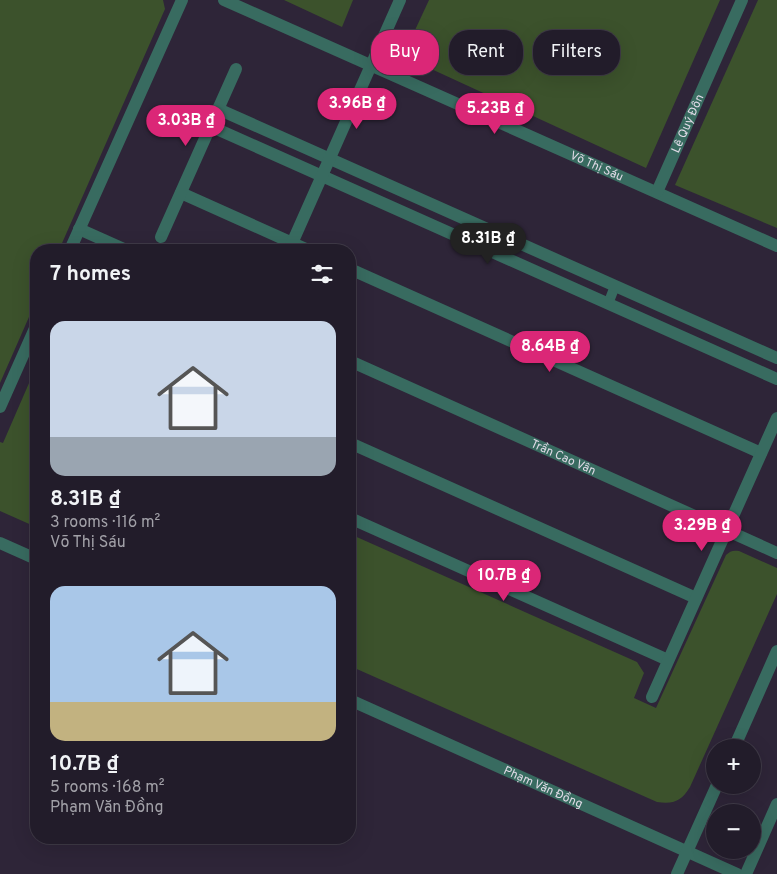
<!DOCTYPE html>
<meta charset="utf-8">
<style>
:root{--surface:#221c2a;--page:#2e2936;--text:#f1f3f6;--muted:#a2a1a8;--line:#3f3a47;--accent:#db2777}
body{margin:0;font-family:Overpass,sans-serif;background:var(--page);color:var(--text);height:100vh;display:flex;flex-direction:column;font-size:19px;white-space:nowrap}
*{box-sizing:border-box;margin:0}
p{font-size:16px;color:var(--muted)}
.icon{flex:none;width:28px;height:28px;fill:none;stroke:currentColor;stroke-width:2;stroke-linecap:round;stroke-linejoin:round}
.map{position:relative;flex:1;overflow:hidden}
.details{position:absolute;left:30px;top:244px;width:326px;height:600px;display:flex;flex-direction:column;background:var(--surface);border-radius:20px;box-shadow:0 5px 20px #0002,0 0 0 1px var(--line)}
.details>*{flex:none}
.banner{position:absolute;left:371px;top:30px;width:330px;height:45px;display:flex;gap:10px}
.fabs{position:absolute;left:706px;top:739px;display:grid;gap:10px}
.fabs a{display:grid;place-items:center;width:55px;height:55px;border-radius:50%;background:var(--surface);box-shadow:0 5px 20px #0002,0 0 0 1px var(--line);font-size:25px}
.price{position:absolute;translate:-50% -42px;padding:0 11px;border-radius:18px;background:var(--accent);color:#fff;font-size:16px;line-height:32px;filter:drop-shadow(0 1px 2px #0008)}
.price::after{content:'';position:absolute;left:50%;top:30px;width:15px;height:11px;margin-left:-8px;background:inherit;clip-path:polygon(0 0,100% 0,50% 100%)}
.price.active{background:#222;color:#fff}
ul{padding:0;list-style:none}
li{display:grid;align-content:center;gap:10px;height:265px;padding:0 20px}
li span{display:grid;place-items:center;height:155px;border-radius:15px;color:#555}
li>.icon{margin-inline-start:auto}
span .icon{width:90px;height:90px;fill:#fffc;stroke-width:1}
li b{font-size:21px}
h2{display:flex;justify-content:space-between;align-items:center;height:60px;padding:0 20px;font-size:21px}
.pill{padding:0 18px;border-radius:20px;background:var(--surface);box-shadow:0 5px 20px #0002,0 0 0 1px var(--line);font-size:18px;line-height:45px}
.pill.active{background:var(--accent);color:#fff}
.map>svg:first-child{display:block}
</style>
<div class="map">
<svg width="777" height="874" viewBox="0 0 777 874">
<rect width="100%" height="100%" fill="#2e2538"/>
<g fill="#3c522c">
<path d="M 0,0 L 163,0 L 165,9 L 59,250 L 36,250 L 36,301 L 0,383 Z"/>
<path d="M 284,0 L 353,0 L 342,27 Z"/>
<path d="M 429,0 L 720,0 L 646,168 L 403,56 Z"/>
<path d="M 758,0 L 777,0 L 777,228 L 675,185 Z"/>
<path d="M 36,367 L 36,527 L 0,511 L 0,442 L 3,443 Z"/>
<path d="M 350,534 L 637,662 L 644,673 L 634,698 L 656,708 L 726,555 C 730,551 733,550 739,551 L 777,568 L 777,594 L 690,787 C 681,802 673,804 657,802 L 350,666 Z"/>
</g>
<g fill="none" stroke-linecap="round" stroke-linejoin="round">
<g stroke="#386b60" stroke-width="10">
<path d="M 472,244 L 480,226"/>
<path d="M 608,304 L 615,286"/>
</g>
<g stroke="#386b60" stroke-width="12">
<path id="s1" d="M 224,0 L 777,246"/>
<path d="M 218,109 L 777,358"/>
<path d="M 210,126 L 777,379"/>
<path id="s2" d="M 657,192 L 742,0"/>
<path d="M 181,193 L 308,250"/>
<path d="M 79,229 L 126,250"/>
<path d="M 161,237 L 236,69"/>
<path d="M 70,250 L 182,0"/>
<path d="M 289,250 L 400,0"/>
<path d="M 350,269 L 761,453"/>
<path id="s3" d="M 350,361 L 777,553"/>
<path d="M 0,407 L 36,326"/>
<path d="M 350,443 L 696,598"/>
<path d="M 350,518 L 668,660"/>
<path d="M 652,697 L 777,418"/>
</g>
<g stroke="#386b60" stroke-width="12">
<path d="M 0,543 L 36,559"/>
<path id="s4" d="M 350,700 L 737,874"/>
<path d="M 734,748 L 777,651"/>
<path d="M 677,874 L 717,785"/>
<path d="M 746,874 L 777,804"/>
</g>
</g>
<g text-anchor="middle" stroke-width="5" stroke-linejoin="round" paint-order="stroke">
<g font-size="12" fill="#e0dbe7" stroke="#2e2538">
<text dy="4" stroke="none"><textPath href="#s2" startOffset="75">Lê Quý Đôn</textPath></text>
<text dy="4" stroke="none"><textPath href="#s1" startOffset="408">Võ Thị Sáu</textPath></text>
<text dy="4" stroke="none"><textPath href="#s3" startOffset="234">Trần Cao Vân</textPath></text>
<text dy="4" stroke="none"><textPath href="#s4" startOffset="212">Phạm Văn Đồng</textPath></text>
</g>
</g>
</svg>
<div class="fabs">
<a>+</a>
<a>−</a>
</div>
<b class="price" style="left:357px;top:130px">3.96B ₫</b>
<b class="price" style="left:495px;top:135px">5.23B ₫</b>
<b class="price" style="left:186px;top:147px">3.03B ₫</b>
<b class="price active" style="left:488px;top:265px">8.31B ₫</b>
<b class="price" style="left:550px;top:373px">8.64B ₫</b>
<b class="price" style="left:702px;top:552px">3.29B ₫</b>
<b class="price" style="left:504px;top:602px">10.7B ₫</b>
<div class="banner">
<a class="pill active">Buy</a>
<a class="pill">Rent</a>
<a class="pill">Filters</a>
</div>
<section class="details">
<h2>7 homes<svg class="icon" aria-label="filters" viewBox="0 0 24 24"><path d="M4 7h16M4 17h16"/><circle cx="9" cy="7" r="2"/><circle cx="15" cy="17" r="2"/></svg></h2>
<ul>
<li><span style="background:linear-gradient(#c9d6e8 75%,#9aa5b1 0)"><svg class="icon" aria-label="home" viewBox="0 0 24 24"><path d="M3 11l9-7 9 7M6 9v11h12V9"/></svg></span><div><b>8.31B ₫</b><p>3 rooms · 116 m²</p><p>Võ Thị Sáu</p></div></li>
<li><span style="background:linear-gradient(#a9c7e8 75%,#c2b280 0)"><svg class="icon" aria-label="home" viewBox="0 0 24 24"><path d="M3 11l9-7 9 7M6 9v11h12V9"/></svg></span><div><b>10.7B ₫</b><p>5 rooms · 168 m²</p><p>Phạm Văn Đồng</p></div></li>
</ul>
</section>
</div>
